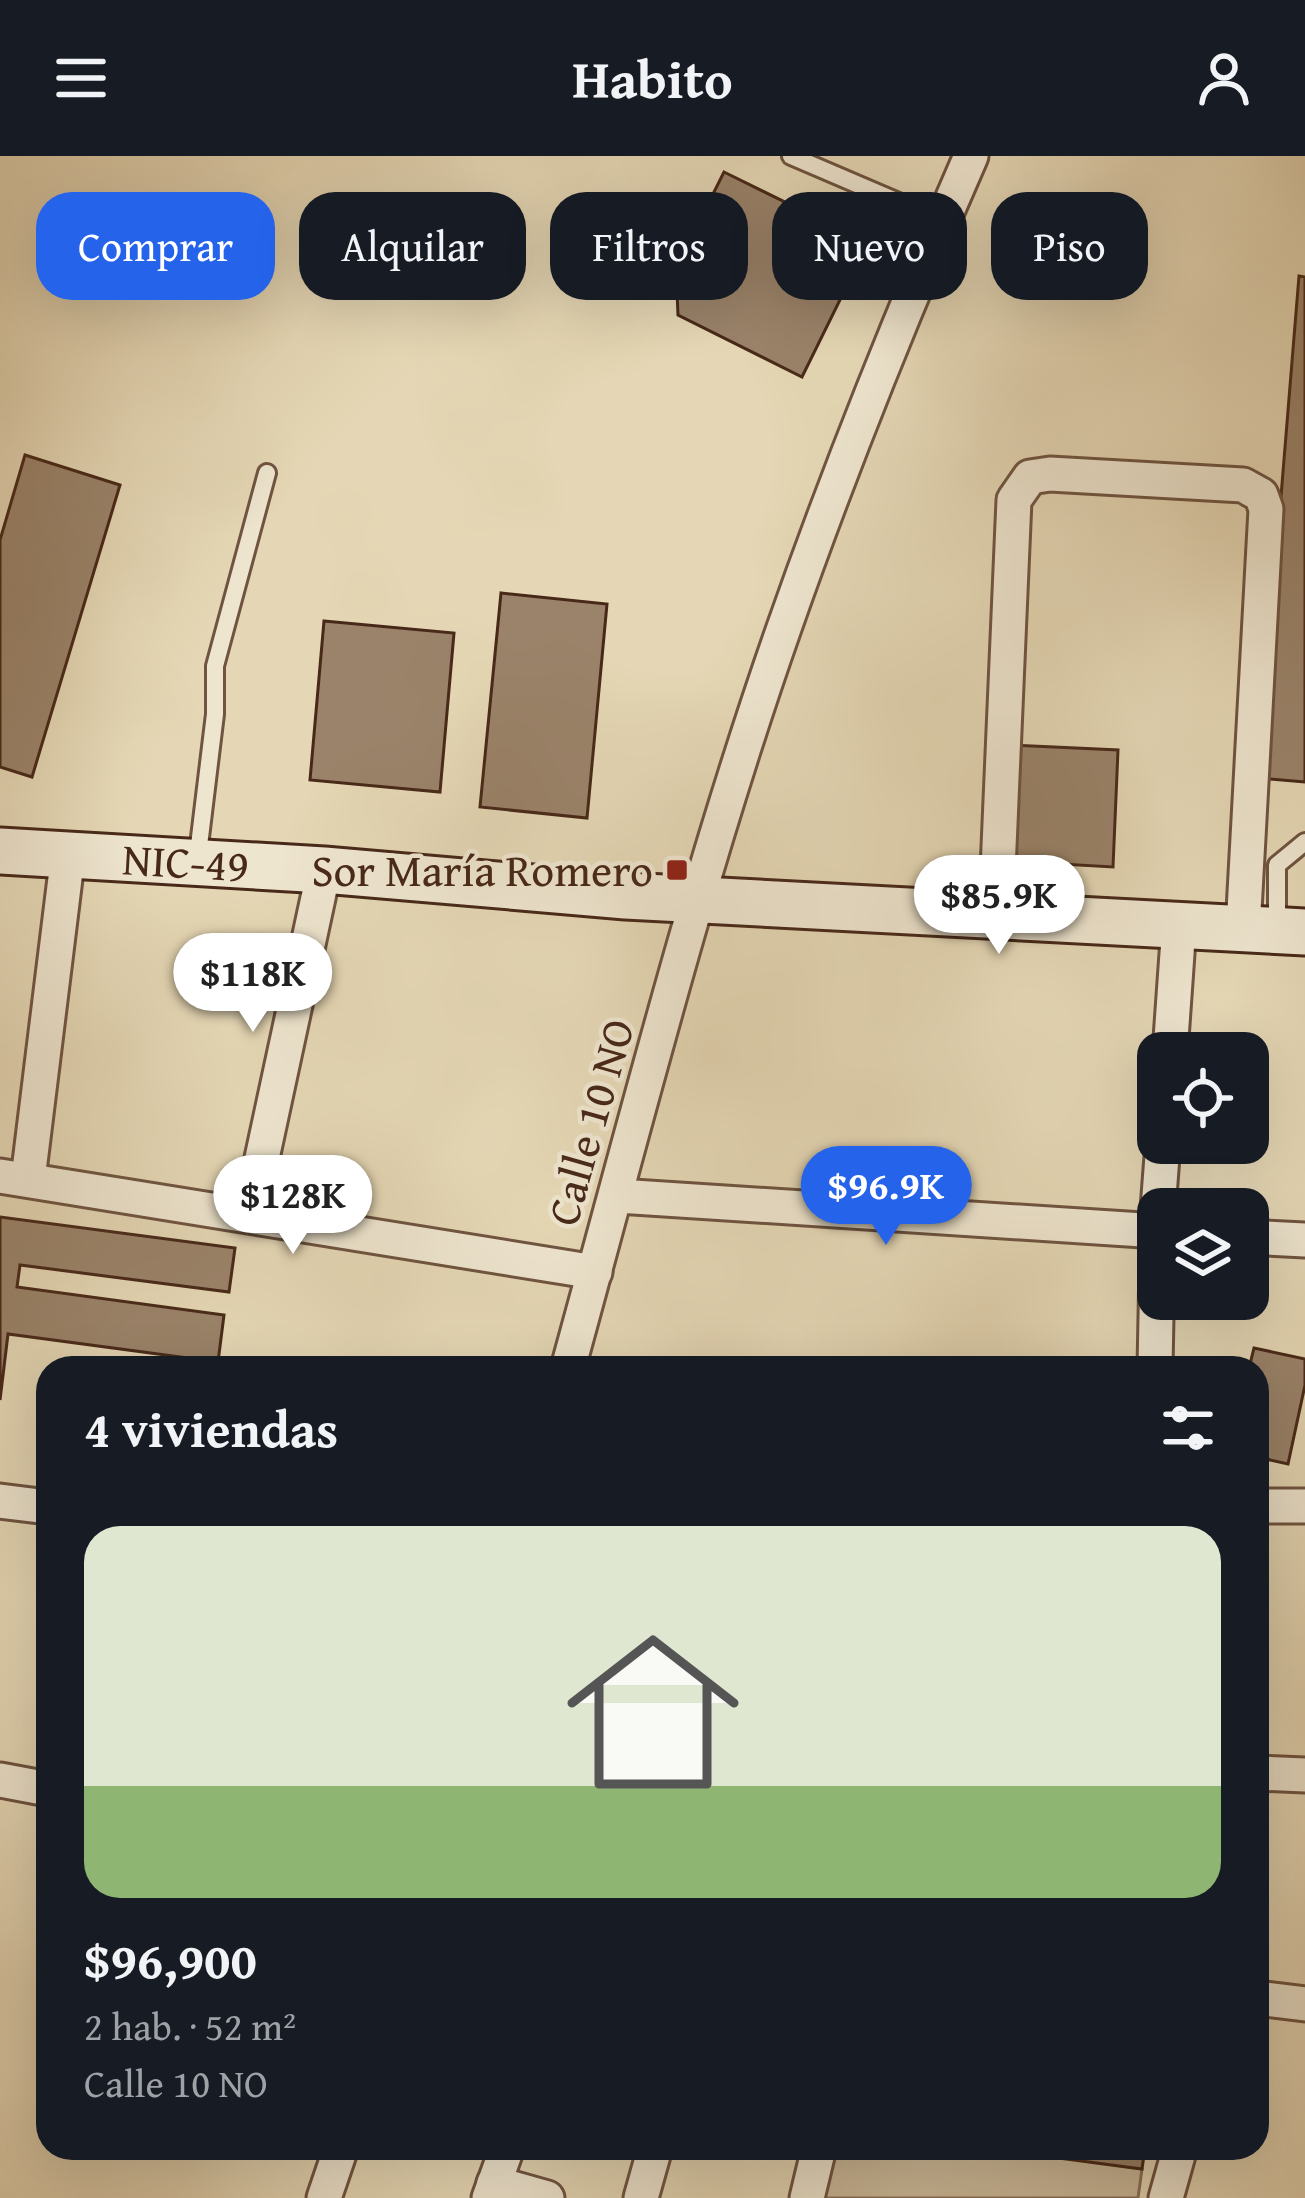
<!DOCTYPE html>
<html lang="es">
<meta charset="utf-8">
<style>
:root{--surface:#171b24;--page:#20242c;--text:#f1f3f6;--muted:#9ea1a6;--line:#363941;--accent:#2563eb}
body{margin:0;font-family:"Gentium Book Plus",serif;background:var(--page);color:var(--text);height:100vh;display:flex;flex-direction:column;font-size:45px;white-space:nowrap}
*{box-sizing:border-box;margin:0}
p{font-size:39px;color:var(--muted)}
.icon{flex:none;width:66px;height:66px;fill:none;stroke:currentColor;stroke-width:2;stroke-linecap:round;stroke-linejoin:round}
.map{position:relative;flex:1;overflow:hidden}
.panel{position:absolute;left:36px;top:1200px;width:1233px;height:804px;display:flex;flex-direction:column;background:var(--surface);border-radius:36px;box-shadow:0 12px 48px #0002}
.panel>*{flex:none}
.top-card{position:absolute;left:36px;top:36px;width:1233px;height:108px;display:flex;gap:24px}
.controls{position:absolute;left:1137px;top:876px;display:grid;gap:24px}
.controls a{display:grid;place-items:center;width:132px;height:132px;border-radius:24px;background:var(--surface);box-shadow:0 12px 48px #0002;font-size:60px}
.price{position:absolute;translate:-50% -102px;padding:0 27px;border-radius:42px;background:#fff;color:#222;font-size:39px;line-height:78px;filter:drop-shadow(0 3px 6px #0008)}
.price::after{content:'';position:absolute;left:50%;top:72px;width:36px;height:27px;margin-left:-18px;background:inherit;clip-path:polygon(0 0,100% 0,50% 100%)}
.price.active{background:var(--accent);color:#fff}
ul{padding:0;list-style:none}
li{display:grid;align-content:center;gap:24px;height:636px;padding:0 48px}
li+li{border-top:3px solid var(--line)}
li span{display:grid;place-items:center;height:372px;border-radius:36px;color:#555}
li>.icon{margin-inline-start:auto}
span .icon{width:216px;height:216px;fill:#fffc;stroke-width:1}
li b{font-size:51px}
h2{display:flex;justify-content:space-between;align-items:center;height:144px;padding:0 48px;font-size:51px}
.tag{padding:0 42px;border-radius:36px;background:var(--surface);box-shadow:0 12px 48px #0002;font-size:42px;line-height:108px}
.tag.active{background:var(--accent);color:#fff}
header{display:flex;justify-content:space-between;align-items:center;height:156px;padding:0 48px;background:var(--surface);font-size:54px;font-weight:600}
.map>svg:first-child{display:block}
</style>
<header><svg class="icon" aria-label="menu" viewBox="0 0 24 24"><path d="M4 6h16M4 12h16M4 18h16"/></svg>Habito<svg class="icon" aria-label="person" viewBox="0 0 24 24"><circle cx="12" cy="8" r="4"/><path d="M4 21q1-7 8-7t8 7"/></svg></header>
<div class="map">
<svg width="1305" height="2042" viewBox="0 0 1305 2042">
<rect width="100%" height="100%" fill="#e5d7b5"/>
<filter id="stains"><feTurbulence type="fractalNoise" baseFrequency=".00167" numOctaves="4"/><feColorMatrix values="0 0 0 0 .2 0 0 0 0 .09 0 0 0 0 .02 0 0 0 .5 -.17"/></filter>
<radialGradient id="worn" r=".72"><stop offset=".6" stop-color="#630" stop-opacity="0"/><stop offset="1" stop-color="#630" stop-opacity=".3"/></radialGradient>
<path fill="#cab99a" stroke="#89715a" stroke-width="3" d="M 823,1992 L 995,1992 L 1142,2013 L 1138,2042 L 811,2042 Z"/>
<g fill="#9a836a" stroke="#482919" stroke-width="3">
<path d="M 724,16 L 868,87 L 802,221 L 678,159 L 676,112 Z"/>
<path d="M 1299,120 L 1305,121 L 1305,626 L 1258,622 Z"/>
<path d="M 25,299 L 120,329 L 32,621 L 0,611 L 0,384 Z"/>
<path d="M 501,437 L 607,448 L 587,662 L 480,651 Z"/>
<path d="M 324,465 L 454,477 L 440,636 L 310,624 Z"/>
<path d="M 1012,589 L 1118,594 L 1113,711 L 1007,705 Z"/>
<path d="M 0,1061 L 235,1092 L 229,1136 L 20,1109 L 17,1131 L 224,1159 L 218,1206 L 8,1178 L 0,1244 Z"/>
<path d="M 1254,1192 L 1305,1203 L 1305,1229 L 1288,1308 L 1257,1301 L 1257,1212 L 1249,1212 Z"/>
<path d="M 1029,1992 L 1145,1992 L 1142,2013 L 1028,1998 Z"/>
</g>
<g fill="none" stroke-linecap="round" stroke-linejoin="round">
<g stroke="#6f5440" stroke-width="22">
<g id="lane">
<path d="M 791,0 L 943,65"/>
<path d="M 197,706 L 215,558 L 215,510 L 267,317"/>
<path d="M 1277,772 L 1277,709 L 1305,686"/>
</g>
</g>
<g stroke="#6f5440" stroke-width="39">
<g id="street">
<path d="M 996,760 L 1014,344 L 1030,321 L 1050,318 L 1243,329 L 1261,339 L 1266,353 L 1243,773"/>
<path d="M 1170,897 L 1179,769"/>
<path d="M 0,1020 L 595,1116"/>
<path d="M 28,1023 L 68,698"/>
<path d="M 618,1040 L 1158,1075"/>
<path d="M 1158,1053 L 1163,987"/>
<path d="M 250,1058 L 324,714"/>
<path d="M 1248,1081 L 1305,1084"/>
<path d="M 568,1212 C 636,965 699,714 784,472 C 840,312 903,156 971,0"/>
<path d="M 1155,1212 L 1158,1057"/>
<path d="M 0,1345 L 48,1351"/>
<path d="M 1257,1350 L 1305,1350"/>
<path d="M 1257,1617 L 1305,1619"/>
<path d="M 0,1624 L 48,1633"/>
<path d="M 1257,1842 L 1305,1848"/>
<path d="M 494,2027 L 547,2042"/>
<path d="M 324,2042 L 341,1992"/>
<path d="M 489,2042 L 507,1992"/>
<path d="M 641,2042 L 655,1992"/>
<path d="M 807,2042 L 819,1992"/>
<path d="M 1166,2042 L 1180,1992"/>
</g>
</g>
<g stroke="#482919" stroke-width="51">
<g id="secondary">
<path id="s1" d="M 0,695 L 324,714 L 626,740 L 1305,776"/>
</g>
</g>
<use href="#lane" stroke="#eee5cf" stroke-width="16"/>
<use href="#street" stroke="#eee5cf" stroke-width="33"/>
<use href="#secondary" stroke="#eee5cf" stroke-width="45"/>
</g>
<rect fill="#8f2418" stroke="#eee5cf" stroke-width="4.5" x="665" y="702" width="24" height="24" rx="6"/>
<g text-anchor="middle" stroke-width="9" stroke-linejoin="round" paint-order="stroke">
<g font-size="45" fill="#482919" stroke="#eee5cf">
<text dy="16" stroke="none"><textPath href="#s1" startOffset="186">NIC-49</textPath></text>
<text transform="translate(590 966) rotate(-74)" y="16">Calle 10 NO</text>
</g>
<g font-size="45" fill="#482919" stroke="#eee5cf" text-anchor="end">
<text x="653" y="730">Sor María Romero</text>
</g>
</g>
<rect width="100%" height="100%" filter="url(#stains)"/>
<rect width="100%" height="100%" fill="url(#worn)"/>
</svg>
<div class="controls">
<a><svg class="icon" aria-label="locate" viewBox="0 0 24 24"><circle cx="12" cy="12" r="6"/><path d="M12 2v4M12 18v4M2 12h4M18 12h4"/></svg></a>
<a><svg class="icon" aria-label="layers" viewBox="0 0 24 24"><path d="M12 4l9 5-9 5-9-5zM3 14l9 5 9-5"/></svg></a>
</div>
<b class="price" style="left:999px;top:801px">$85.9K</b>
<b class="price" style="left:253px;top:879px">$118K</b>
<b class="price active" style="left:886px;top:1092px">$96.9K</b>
<b class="price" style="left:293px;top:1101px">$128K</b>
<div class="top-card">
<a class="tag active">Comprar</a>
<a class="tag">Alquilar</a>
<a class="tag">Filtros</a>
<a class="tag">Nuevo</a>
<a class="tag">Piso</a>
</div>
<section class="panel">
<h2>4 viviendas<svg class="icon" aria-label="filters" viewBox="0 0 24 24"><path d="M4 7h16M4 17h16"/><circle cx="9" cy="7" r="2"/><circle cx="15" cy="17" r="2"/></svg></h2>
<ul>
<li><span style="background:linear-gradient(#dfe7d0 70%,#8fb573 0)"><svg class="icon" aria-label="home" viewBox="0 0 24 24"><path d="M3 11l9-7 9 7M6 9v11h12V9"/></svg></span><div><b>$96,900</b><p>2 hab. · 52 m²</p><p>Calle 10 NO</p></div></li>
</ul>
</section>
</div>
